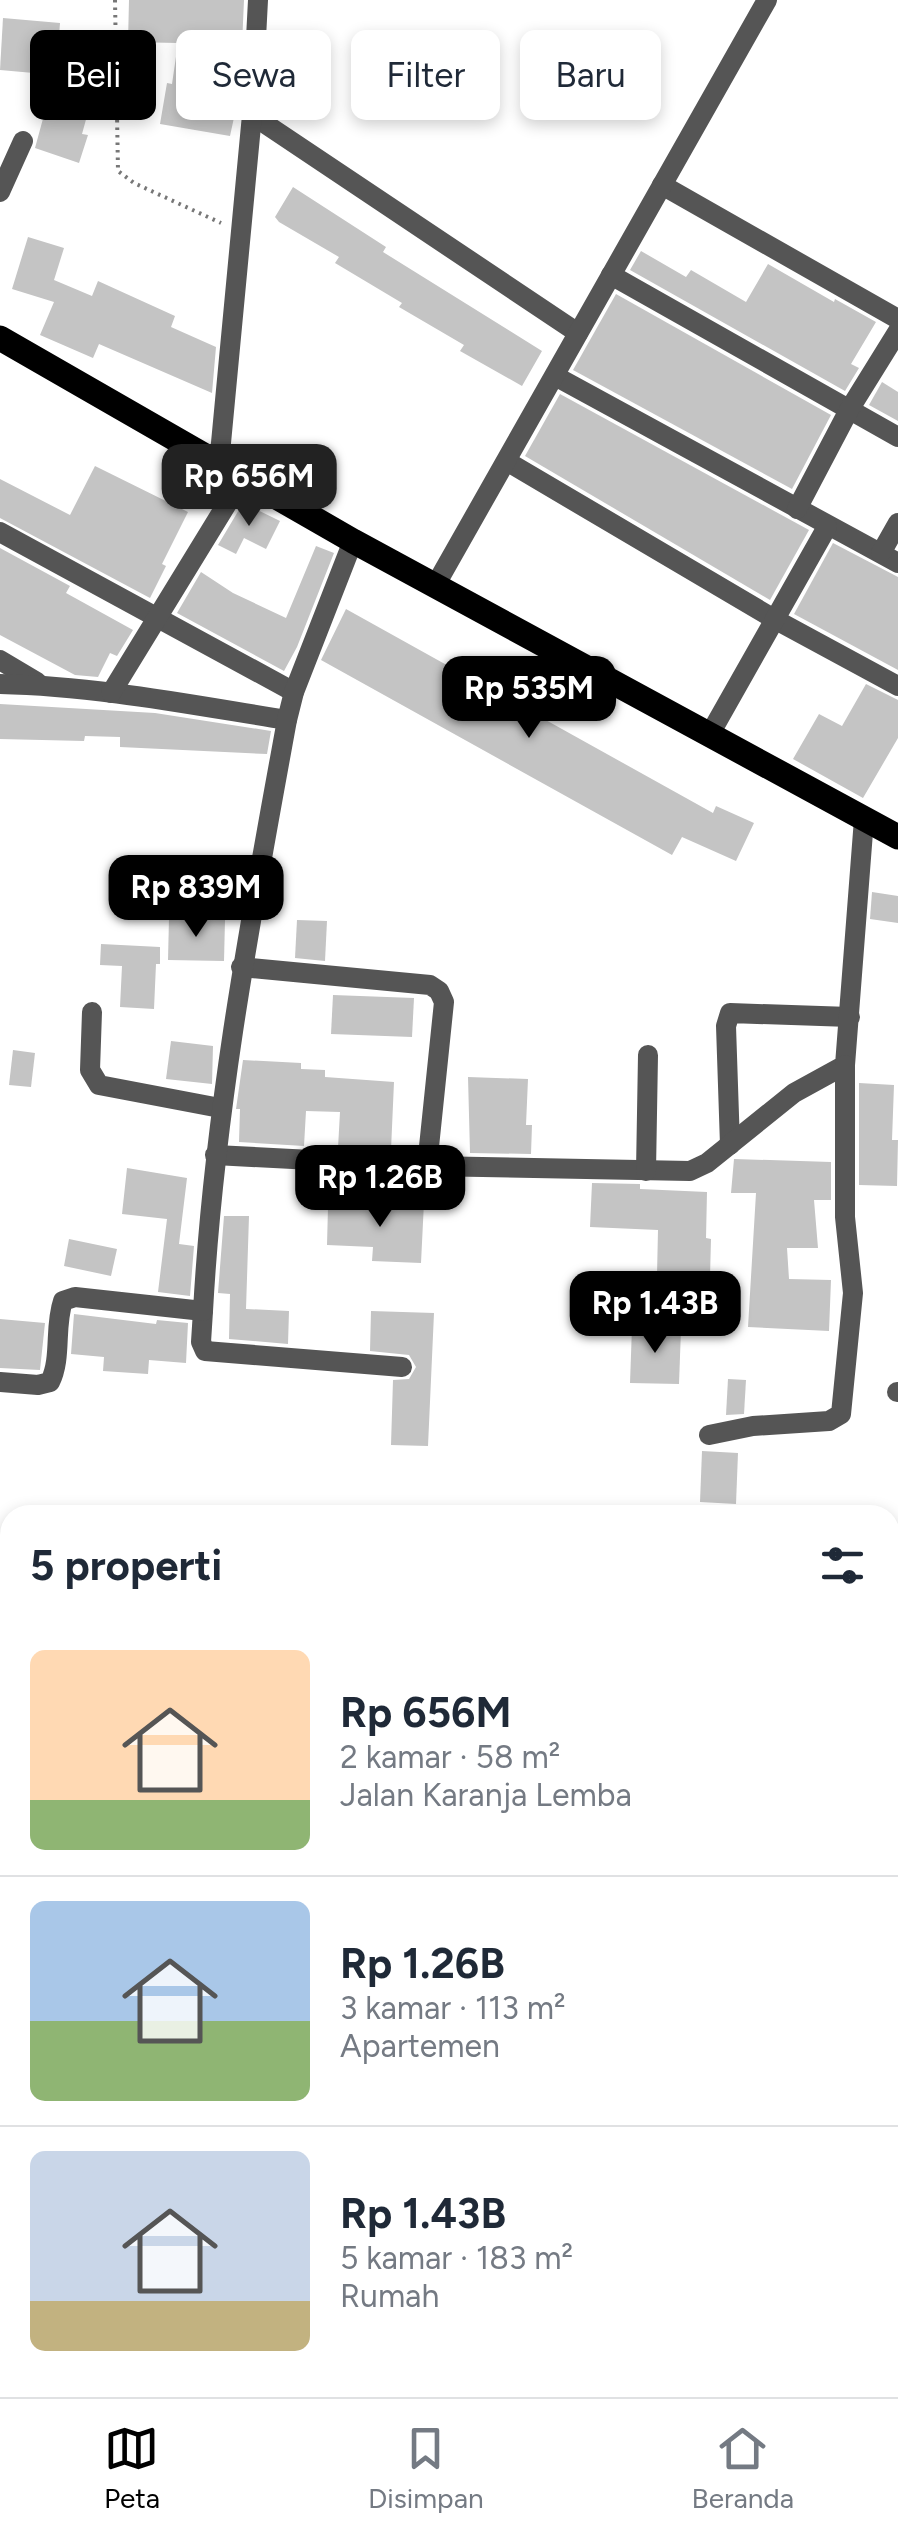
<!DOCTYPE html>
<html lang="id">
<meta charset="utf-8">
<style>
:root{--surface:#fff;--page:#f6f6f7;--text:#1f2937;--muted:#747a83;--line:#e0e1e3;--accent:#000}
body{margin:0;font-family:Figtree,sans-serif;background:var(--page);color:var(--text);height:100vh;display:flex;flex-direction:column;font-size:38px;white-space:nowrap}
*{box-sizing:border-box;margin:0}
p{font-size:32px;color:var(--muted)}
.icon{flex:none;width:55px;height:55px;fill:none;stroke:currentColor;stroke-width:2;stroke-linecap:round;stroke-linejoin:round}
.map{position:relative;flex:1;overflow:hidden}
.details{position:absolute;left:0px;top:1505px;width:900px;height:892px;display:flex;flex-direction:column;background:var(--surface);border-radius:30px 30px 0 0;box-shadow:0 5px 15px #0003}
.details>*{flex:none}
.guide{position:absolute;left:30px;top:30px;width:840px;height:90px;display:flex;gap:20px}
.price{position:absolute;translate:-50% -85px;padding:0 22px;border-radius:20px;background:var(--accent);color:#fff;font-size:32px;line-height:65px;filter:drop-shadow(0 2px 5px #0008)}
.price::after{content:'';position:absolute;left:50%;top:60px;width:30px;height:22px;margin-left:-15px;background:inherit;clip-path:polygon(0 0,100% 0,50% 100%)}
.price.current{background:#222;color:#fff}
ul{padding:0;list-style:none}
li{display:flex;align-items:center;gap:30px;height:250px;padding:0 30px}
li+li{border-top:2px solid var(--line)}
li span{display:grid;place-items:center;flex:none;width:280px;height:200px;border-radius:15px;color:#555}
li>.icon{margin-inline-start:auto}
span .icon{width:120px;height:120px;fill:#fffc;stroke-width:1}
li b{font-size:42px}
h2{display:flex;justify-content:space-between;align-items:center;height:120px;padding:0 30px;font-size:42px}
.tag{padding:0 35px;border-radius:15px;background:var(--surface);box-shadow:0 5px 15px #0003;font-size:35px;line-height:90px}
.tag.current{background:var(--accent);color:#fff}
.tab-bar{display:flex;justify-content:space-around;align-items:center;height:140px;border-top:2px solid var(--line);background:var(--surface);font-size:28px;color:var(--muted)}
.tab-bar a{display:grid;justify-items:center;gap:5px}
.tab-bar .current{color:var(--accent)}
.map>svg:first-child{display:block}
</style>
<div class="map">
<svg width="898" height="2397" viewBox="0 0 898 2397">
<rect width="100%" height="100%" fill="#fff"/>
<g fill="#c4c4c4">
<path d="M 129,0 L 244,0 L 240,90 L 230,136 L 160,124 L 167,83 L 172,84 L 178,43 L 128,42 Z"/>
<path d="M 3,18 L 60,23 L 56,75 L 0,70 Z"/>
<path d="M 50,93 L 90,105 L 82,134 L 88,135 L 79,163 L 35,148 Z"/>
<path d="M 293,187 L 386,247 L 383,252 L 542,351 L 522,386 L 460,351 L 464,345 L 399,307 L 402,303 L 335,263 L 339,257 L 279,222 L 275,217 Z"/>
<path d="M 28,237 L 64,248 L 54,280 L 92,296 L 98,281 L 175,316 L 171,327 L 216,347 L 212,393 L 99,344 L 93,358 L 40,335 L 54,302 L 12,289 Z"/>
<path d="M 641,251 L 686,277 L 691,270 L 746,302 L 768,264 L 834,302 L 835,299 L 876,322 L 851,364 L 859,368 L 845,391 L 630,270 Z"/>
<path d="M 616,294 L 831,415 L 792,489 L 573,370 Z"/>
<path d="M 882,382 L 898,392 L 898,421 L 869,405 Z"/>
<path d="M 560,394 L 809,530 L 770,600 L 525,456 Z"/>
<path d="M 95,466 L 188,512 L 162,564 L 166,566 L 150,598 L 0,518 L 0,479 L 70,515 Z"/>
<path d="M 243,503 L 280,521 L 266,549 L 244,538 L 236,554 L 218,545 Z"/>
<path d="M 833,543 L 898,577 L 898,670 L 794,614 Z"/>
<path d="M 316,546 L 334,553 L 297,647 L 284,671 L 177,613 L 201,572 L 233,593 L 286,618 Z"/>
<path d="M 0,548 L 70,586 L 66,593 L 133,630 L 117,656 L 110,653 L 98,677 L 75,675 L 0,635 Z"/>
<path d="M 346,609 L 713,813 L 716,806 L 754,823 L 736,861 L 682,837 L 672,855 L 321,660 Z"/>
<path d="M 866,684 L 898,700 L 898,738 L 863,798 L 793,759 L 819,714 L 842,726 Z"/>
<path d="M 0,704 L 155,713 L 271,731 L 267,754 L 120,747 L 120,737 L 85,736 L 84,741 L 0,739 Z"/>
<path d="M 872,892 L 898,896 L 898,923 L 870,919 Z"/>
<path d="M 169,918 L 225,920 L 224,961 L 168,960 Z"/>
<path d="M 297,920 L 327,921 L 325,961 L 295,958 Z"/>
<path d="M 101,944 L 160,947 L 160,964 L 156,964 L 154,1009 L 120,1007 L 122,966 L 100,965 Z"/>
<path d="M 333,995 L 414,998 L 412,1037 L 331,1034 Z"/>
<path d="M 171,1041 L 213,1046 L 212,1084 L 166,1079 Z"/>
<path d="M 13,1050 L 35,1053 L 31,1087 L 9,1085 Z"/>
<path d="M 243,1060 L 301,1063 L 301,1069 L 325,1070 L 325,1077 L 394,1082 L 391,1150 L 338,1148 L 340,1112 L 306,1111 L 304,1146 L 239,1142 L 240,1109 L 236,1109 Z"/>
<path d="M 468,1077 L 528,1079 L 526,1125 L 532,1125 L 531,1154 L 470,1153 Z"/>
<path d="M 859,1083 L 894,1085 L 892,1140 L 898,1140 L 897,1186 L 859,1185 Z"/>
<path d="M 734,1159 L 831,1162 L 831,1200 L 814,1200 L 818,1248 L 787,1248 L 789,1279 L 831,1280 L 829,1331 L 748,1327 L 756,1193 L 731,1193 Z"/>
<path d="M 127,1168 L 187,1178 L 179,1244 L 194,1246 L 190,1296 L 158,1292 L 167,1219 L 122,1214 Z"/>
<path d="M 592,1183 L 640,1184 L 640,1189 L 707,1192 L 706,1238 L 711,1239 L 710,1277 L 657,1275 L 658,1230 L 590,1227 Z"/>
<path d="M 375,1200 L 424,1202 L 421,1263 L 372,1261 L 373,1247 L 327,1245 L 328,1207 L 374,1209 Z"/>
<path d="M 224,1216 L 249,1216 L 246,1309 L 289,1311 L 288,1344 L 229,1339 L 230,1294 L 218,1293 Z"/>
<path d="M 69,1239 L 117,1249 L 111,1276 L 64,1266 Z"/>
<path d="M 590,1275 L 624,1276 L 622,1317 L 589,1315 Z"/>
<path d="M 371,1311 L 434,1313 L 428,1446 L 391,1445 L 393,1380 L 409,1379 L 416,1367 L 409,1355 L 370,1351 Z"/>
<path d="M 74,1314 L 156,1324 L 157,1320 L 188,1323 L 186,1363 L 149,1360 L 148,1374 L 103,1371 L 104,1357 L 71,1354 Z"/>
<path d="M 0,1319 L 45,1323 L 40,1370 L 0,1368 Z"/>
<path d="M 632,1327 L 681,1329 L 679,1384 L 630,1383 Z"/>
<path d="M 728,1379 L 746,1380 L 744,1414 L 726,1415 Z"/>
<path d="M 702,1451 L 738,1453 L 736,1504 L 700,1502 Z"/>
</g>
<g fill="none" stroke-linecap="round" stroke-linejoin="round">
<path stroke="#777" stroke-width="4" stroke-dasharray="2.5 5" stroke-linecap="butt" d="M 115,0 L 118,171 L 134,183 L 221,223"/>
<g stroke="#555" stroke-width="20">
<path d="M 252,115 L 578,333"/>
<path d="M 662,185 L 898,319"/>
<path d="M 0,192 L 23,141"/>
<path d="M 611,275 L 898,437"/>
<path d="M 555,376 L 898,563"/>
<path d="M 508,462 L 776,620 L 898,686"/>
<path d="M 219,464 L 252,115 L 258,0"/>
<path d="M 797,509 L 849,410 L 898,331"/>
<path d="M 0,532 L 294,692"/>
<path d="M 881,553 L 898,523"/>
<path d="M 435,586 L 767,0"/>
<path d="M 0,660 L 37,682"/>
<path d="M 0,684 C 96,686 192,705 287,720"/>
<path d="M 111,693 L 244,476"/>
<path d="M 710,734 L 827,527"/>
<path d="M 92,1012 L 90,1070 L 99,1085 L 220,1108"/>
<path d="M 730,1145 L 726,1026 L 730,1013 L 850,1017"/>
<path d="M 215,1155 L 427,1166 L 444,1002 L 439,991 L 430,985 L 241,967"/>
<path d="M 427,1166 L 690,1171 L 707,1163 L 794,1093 L 845,1065 L 864,819"/>
<path d="M 646,1171 L 648,1055"/>
<path d="M 203,1311 L 201,1342 L 205,1351 L 402,1367"/>
<path d="M 0,1382 L 38,1385 L 50,1382 C 62,1358 54,1327 63,1301 L 75,1297 L 203,1311 C 214,1111 251,917 287,720 L 294,692 L 353,541"/>
<path d="M 897,1392 L 898,1392"/>
<path d="M 709,1435 L 753,1426 L 829,1421 L 841,1414 L 853,1293 L 845,1217 L 845,1065"/>
<path d="M 890,1659 L 898,1659"/>
<path d="M 0,2061 L 10,2060"/>
<path d="M 0,2156 L 10,2155"/>
<path d="M 0,2307 L 10,2312"/>
<path d="M 890,2355 L 898,2356"/>
<path d="M 574,2388 L 711,2395"/>
<path d="M 75,2397 L 76,2388"/>
<path d="M 380,2397 L 381,2388"/>
</g>
<path stroke="#000" stroke-width="25" d="M 0,338 L 353,541 L 898,837"/>
</g>
</svg>
<b class="price current" style="left:249px;top:529px">Rp 656M</b>
<b class="price" style="left:529px;top:741px">Rp 535M</b>
<b class="price" style="left:196px;top:940px">Rp 839M</b>
<b class="price" style="left:380px;top:1230px">Rp 1.26B</b>
<b class="price" style="left:655px;top:1356px">Rp 1.43B</b>
<div class="guide">
<a class="tag current">Beli</a>
<a class="tag">Sewa</a>
<a class="tag">Filter</a>
<a class="tag">Baru</a>
</div>
<section class="details">
<h2>5 properti<svg class="icon" aria-label="filters" viewBox="0 0 24 24"><path d="M4 7h16M4 17h16"/><circle cx="9" cy="7" r="2"/><circle cx="15" cy="17" r="2"/></svg></h2>
<ul>
<li><span style="background:linear-gradient(#ffd9b3 75%,#8fb573 0)"><svg class="icon" aria-label="home" viewBox="0 0 24 24"><path d="M3 11l9-7 9 7M6 9v11h12V9"/></svg></span><div><b>Rp 656M</b><p>2 kamar · 58 m²</p><p>Jalan Karanja Lemba</p></div></li>
<li><span style="background:linear-gradient(#a9c7e8 60%,#8fb573 0)"><svg class="icon" aria-label="home" viewBox="0 0 24 24"><path d="M3 11l9-7 9 7M6 9v11h12V9"/></svg></span><div><b>Rp 1.26B</b><p>3 kamar · 113 m²</p><p>Apartemen</p></div></li>
<li><span style="background:linear-gradient(#c9d6e8 75%,#c2b280 0)"><svg class="icon" aria-label="home" viewBox="0 0 24 24"><path d="M3 11l9-7 9 7M6 9v11h12V9"/></svg></span><div><b>Rp 1.43B</b><p>5 kamar · 183 m²</p><p>Rumah</p></div></li>
</ul>
</section>
</div>
<nav class="tab-bar">
<a class="current"><svg class="icon" aria-label="map" viewBox="0 0 24 24"><path d="M3 6l6-2 6 2 6-2v14l-6 2-6-2-6 2zM9 4v14M15 6v14"/></svg>Peta</a>
<a><svg class="icon" aria-label="saved" viewBox="0 0 24 24"><path d="M7 4h10v16l-5-4-5 4z"/></svg>Disimpan</a>
<a><svg class="icon" aria-label="home" viewBox="0 0 24 24"><path d="M3 11l9-7 9 7M6 9v11h12V9"/></svg>Beranda</a>
</nav>
